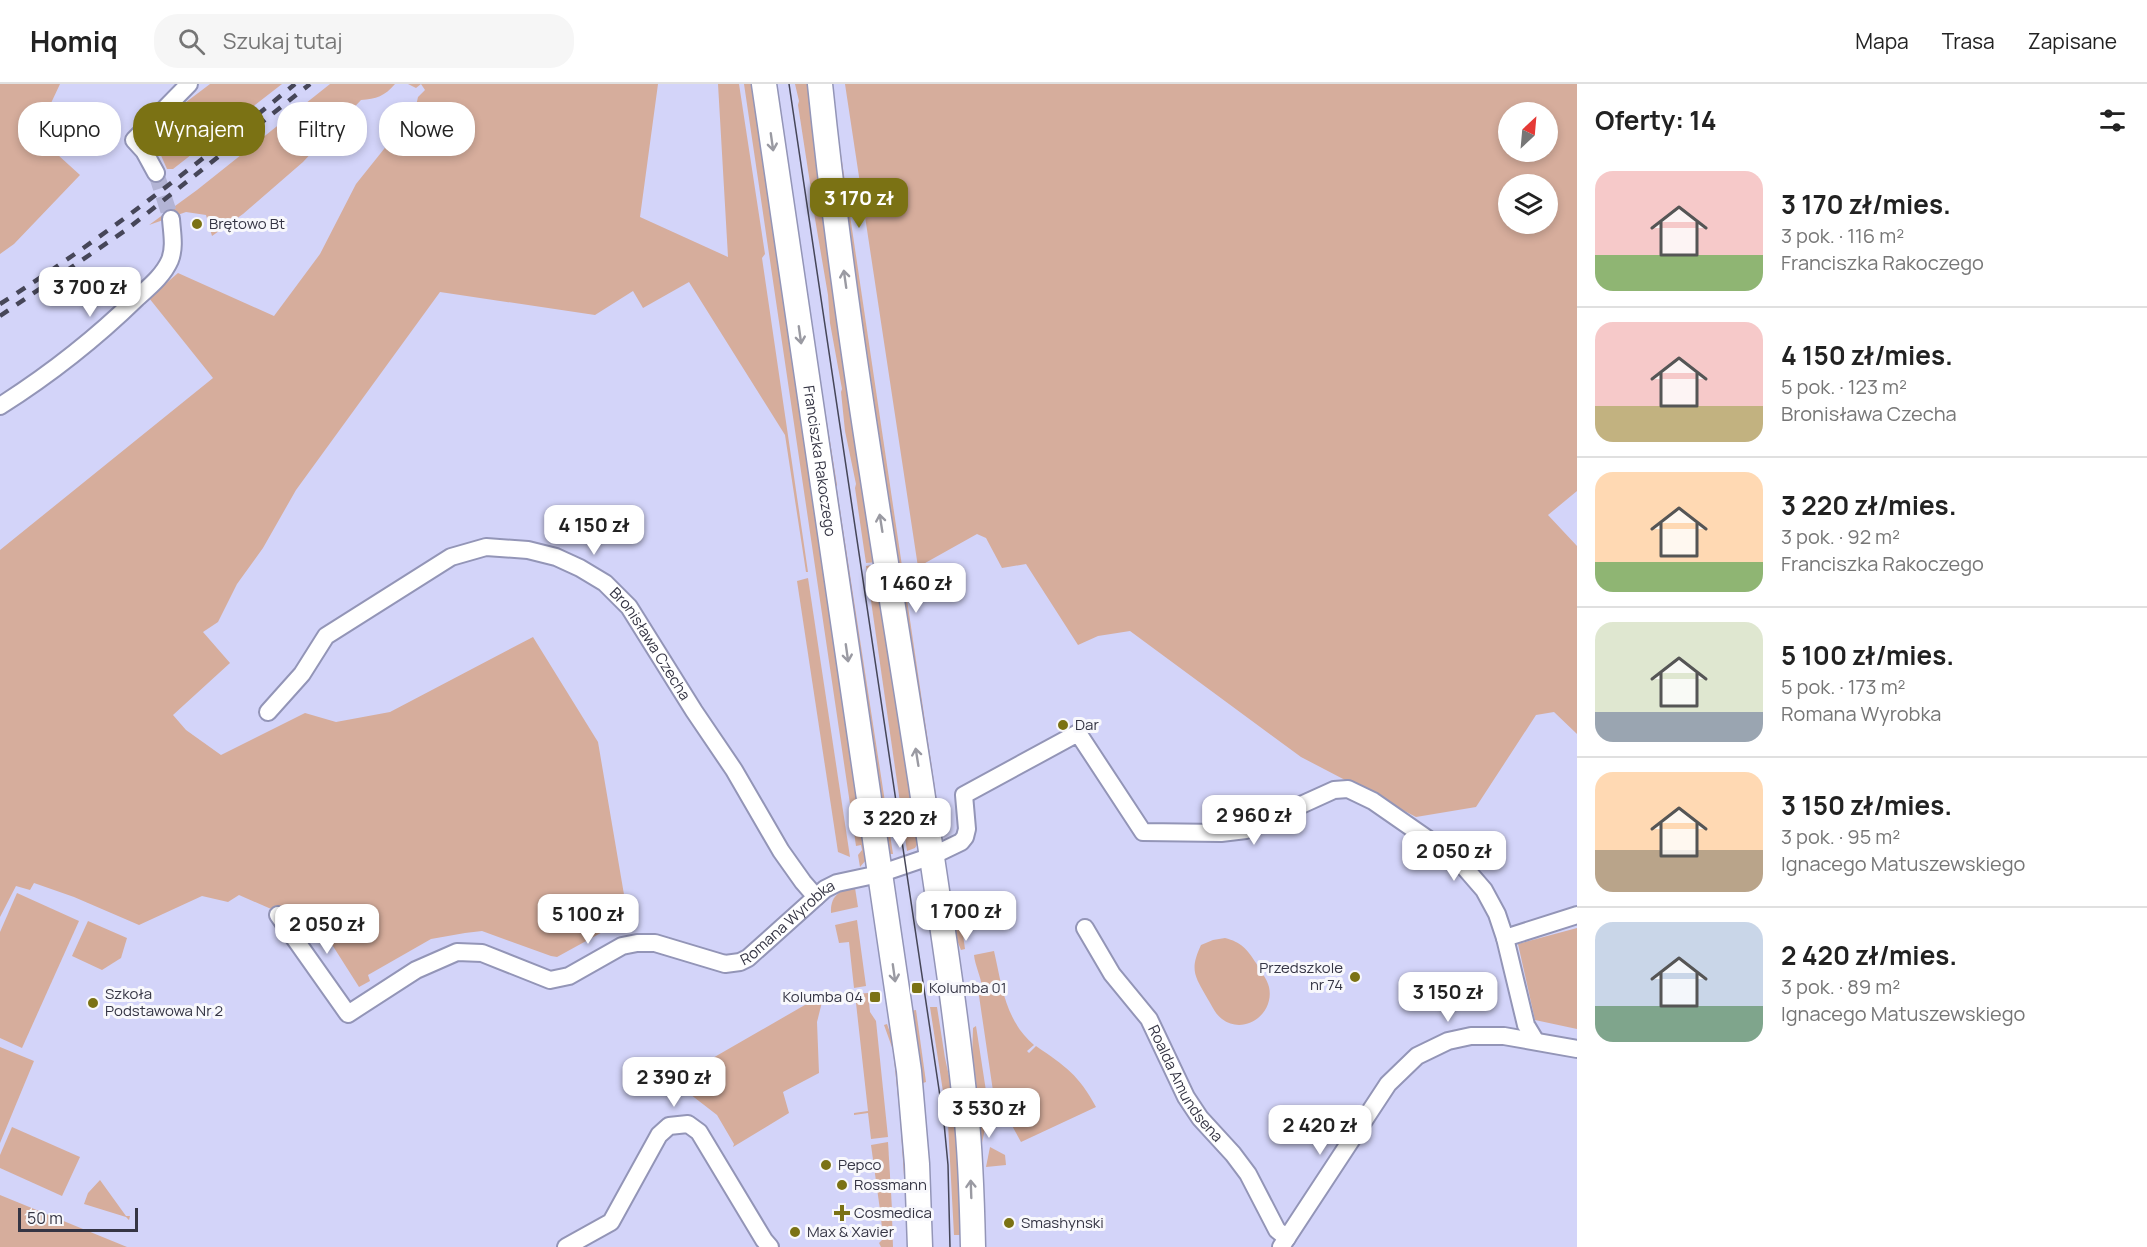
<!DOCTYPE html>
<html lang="pl">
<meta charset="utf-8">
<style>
:root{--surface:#fff;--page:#f6f6f6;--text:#222;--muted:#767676;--line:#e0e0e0;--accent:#7b7214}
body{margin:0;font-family:Manrope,sans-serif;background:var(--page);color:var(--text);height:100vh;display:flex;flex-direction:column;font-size:22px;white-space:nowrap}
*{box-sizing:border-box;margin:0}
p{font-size:20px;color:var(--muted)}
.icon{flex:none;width:33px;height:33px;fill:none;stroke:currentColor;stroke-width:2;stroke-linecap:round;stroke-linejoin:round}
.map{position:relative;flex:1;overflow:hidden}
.drawer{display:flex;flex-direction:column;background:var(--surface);width:570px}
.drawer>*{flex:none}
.guide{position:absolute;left:18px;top:18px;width:570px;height:54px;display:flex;gap:12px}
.needle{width:39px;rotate:26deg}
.buttons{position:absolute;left:1498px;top:18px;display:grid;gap:12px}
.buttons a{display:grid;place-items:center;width:60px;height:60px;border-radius:50%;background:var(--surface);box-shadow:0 3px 9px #0003;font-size:30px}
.scale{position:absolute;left:18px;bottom:15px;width:120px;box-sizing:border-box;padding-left:6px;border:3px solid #353544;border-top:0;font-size:16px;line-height:21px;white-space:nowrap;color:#353544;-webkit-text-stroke:4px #f8f8fc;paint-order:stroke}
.price{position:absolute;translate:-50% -51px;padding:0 14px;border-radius:12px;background:#fff;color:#222;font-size:20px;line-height:39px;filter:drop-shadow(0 2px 3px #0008)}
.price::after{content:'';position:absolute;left:50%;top:36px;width:18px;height:14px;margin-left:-9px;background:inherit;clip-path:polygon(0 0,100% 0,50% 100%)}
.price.on{background:var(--accent);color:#fff}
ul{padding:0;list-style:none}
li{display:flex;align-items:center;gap:18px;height:150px;padding:0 18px}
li+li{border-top:2px solid var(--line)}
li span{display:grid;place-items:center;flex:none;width:168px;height:120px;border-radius:18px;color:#555}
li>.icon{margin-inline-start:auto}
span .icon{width:72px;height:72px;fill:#fffc;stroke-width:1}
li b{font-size:26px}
h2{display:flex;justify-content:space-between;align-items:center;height:72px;padding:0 18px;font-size:26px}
.pill{padding:0 21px;border-radius:24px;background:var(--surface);box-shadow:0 3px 9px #0003;font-size:21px;line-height:54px}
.pill.on{background:var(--accent);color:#fff}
header{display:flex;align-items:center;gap:36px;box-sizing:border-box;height:84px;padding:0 30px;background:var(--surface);border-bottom:2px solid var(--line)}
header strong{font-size:28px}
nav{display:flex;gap:33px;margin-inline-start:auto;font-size:21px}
.search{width:420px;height:54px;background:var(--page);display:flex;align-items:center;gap:15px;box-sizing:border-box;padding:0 21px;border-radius:24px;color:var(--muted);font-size:22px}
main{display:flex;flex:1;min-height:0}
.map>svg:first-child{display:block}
</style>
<header>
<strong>Homiq</strong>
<div class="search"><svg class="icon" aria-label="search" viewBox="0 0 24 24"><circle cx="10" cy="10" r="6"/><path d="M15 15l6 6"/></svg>Szukaj tutaj</div>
<nav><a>Mapa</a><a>Trasa</a><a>Zapisane</a></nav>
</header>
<main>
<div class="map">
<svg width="1577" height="1163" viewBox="0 0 1577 1163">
<rect width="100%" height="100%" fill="#d3d4f9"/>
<g fill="#d6ad9c" fill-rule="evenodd">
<path d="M 0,0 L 60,0 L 36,51 L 80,91 L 14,160 L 0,170 Z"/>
<path d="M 210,0 L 282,0 L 173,85 L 167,85 L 159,67 L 158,55 L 153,55 L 154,46 L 165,34 Z"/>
<path d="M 330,0 L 395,0 C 385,12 376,15 361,16 L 303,78 L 243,130 L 212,152 L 206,131 L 186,128 L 149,141 L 197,106 Z"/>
<path d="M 408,0 L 658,0 L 640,133 L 728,173 L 718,0 L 739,0 L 765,170 L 762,174 L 808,488 L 806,488 L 785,351 L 689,198 L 643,224 L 633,207 L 595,231 L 440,208 L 296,406 L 263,464 L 237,500 L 218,538 L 203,548 L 230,579 L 173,631 L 186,646 L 221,671 L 305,629 L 336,638 L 390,628 L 533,553 L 598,658 L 628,834 L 557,873 L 551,872 L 482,847 L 465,849 L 431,855 L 368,891 L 370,897 L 359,903 L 324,848 L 239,811 L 228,818 L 202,812 L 139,841 L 74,813 L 34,799 L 30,806 L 16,802 L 0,833 L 0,466 L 213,294 L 149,214 L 178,189 L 274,232 L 320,170 L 356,100 L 396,50 L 416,22 L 418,13 L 425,6 L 421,0 L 416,4 Z"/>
<path d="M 744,0 L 754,0 L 866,776 L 860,783 L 858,771 L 862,766 L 861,761 L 856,762 L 850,720 Z"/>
<path d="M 774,0 L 777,0 L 780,19 L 778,21 L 808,211 L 807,214 L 837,401 L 835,405 L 837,406 L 893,770 L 889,770 Z"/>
<path d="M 795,0 L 811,0 L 877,478 L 866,479 L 855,404 L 856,400 L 845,347 L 841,308 L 842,305 L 830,239 L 828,211 L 812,117 L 814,113 L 812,112 L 798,21 L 799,17 Z"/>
<path d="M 845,0 L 1577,0 L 1577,407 L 1548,431 L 1577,462 L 1577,650 L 1554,628 L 1536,631 L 1476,723 L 1416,733 L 1301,673 L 1130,547 L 1098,552 L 1078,561 L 1026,480 L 1002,484 L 986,454 L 977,450 L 918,483 ZM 1509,28 L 1548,28 L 1548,68 L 1509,68 ZM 1509,100 L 1548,100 L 1548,140 L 1509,140 Z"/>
<path d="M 833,37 L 836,37 L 941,745 L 936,739 Z"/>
<path d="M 878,480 L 918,759 L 915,764 L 907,767 L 866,482 Z"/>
<path d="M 808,494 L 850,773 L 838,768 L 797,497 Z"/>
<path d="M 855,804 L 858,823 L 831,829 C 830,813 839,805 855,804 Z"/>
<path d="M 17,809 L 79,837 L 22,964 L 0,954 L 0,848 Z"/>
<path d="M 949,826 L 957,826 L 960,830 L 965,865 L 961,866 L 952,844 Z"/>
<path d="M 857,836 L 866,902 L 854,904 L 849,858 L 839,859 L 835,841 Z"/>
<path d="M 88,837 L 127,854 L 121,874 L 102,886 L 72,872 Z"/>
<path d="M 1577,844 L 1577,945 L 1535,936 L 1518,860 Z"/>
<path d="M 1225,854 C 1241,858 1247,865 1256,879 C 1260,886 1267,895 1269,903 C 1275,930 1244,952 1222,935 C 1215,930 1211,920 1206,912 C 1194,891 1190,885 1201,861 L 1213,856 Z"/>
<path d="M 994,867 C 1002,902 1005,936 1034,961 L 1027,967 L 1029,969 L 1036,962 C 1065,982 1079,991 1096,1023 L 1021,1058 L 993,1007 L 978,905 L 982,904 C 981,892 975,882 974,871 Z"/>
<path d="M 868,909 L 870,928 L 876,937 L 888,1053 L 871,1055 L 868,1029 L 854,1031 L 854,1029 L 868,1027 L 855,910 Z"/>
<path d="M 824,910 L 817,938 L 819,989 L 783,1008 L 789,1029 L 733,1063 L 734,1060 L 717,1031 L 686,1007 L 678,994 Z"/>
<path d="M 930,923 L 937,923 L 945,974 L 957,1029 L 963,1151 L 954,1151 L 948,1040 Z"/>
<path d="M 916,926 L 926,998 L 923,999 L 914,960 L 909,927 Z"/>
<path d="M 887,940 L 897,968 L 903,1005 L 908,1152 L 900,1032 L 893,966 L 884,941 Z"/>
<path d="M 976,942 L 986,1007 L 987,1035 L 979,1073 L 972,978 L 973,944 Z"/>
<path d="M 0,963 L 34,977 L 0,1059 Z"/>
<path d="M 12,1043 L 80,1073 L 62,1112 L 0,1084 L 0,1071 Z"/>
<path d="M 888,1058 L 892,1125 L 880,1126 L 871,1061 Z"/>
<path d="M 990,1063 L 1005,1071 L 1006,1081 L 986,1083 Z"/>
<path d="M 100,1096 L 126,1132 L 130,1132 L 129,1136 L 126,1133 L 84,1120 L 88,1109 Z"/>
<path d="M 0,1111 L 127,1163 L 0,1163 Z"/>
<path d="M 892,1132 L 893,1163 L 881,1163 L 879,1159 L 883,1155 L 881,1134 Z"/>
</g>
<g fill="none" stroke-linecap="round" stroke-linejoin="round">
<path stroke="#b3b4d5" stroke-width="16" stroke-dasharray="16 8" stroke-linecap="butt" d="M 156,89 L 171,135"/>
<g stroke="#9395b7" stroke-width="20">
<g id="street">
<path d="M 156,89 L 144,67 L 134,56 L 189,0"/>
<path d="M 0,322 C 49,291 96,254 137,214 C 149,203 163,192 170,176 C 175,163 172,149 171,135"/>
<path id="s1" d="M 268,628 L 302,590 L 326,552 L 451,473 L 486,463 L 528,466 L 556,473 L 580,484 L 605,499 L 629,523 L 694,627 L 734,686 L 781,767 L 803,798 L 816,813"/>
<path id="s2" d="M 278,831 L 348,930 L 416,886 L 457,868 L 482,869 L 550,896 L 569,892 L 622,862 L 637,859 L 655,859 L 725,880 L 740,878 L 748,874 L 825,805 L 837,799 L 879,790 L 932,772 L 961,758 L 965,753 L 967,745 L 964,711 L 1078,649 L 1143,748 L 1221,749 L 1246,746 L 1334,706 L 1348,705 L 1373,717 L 1458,776 L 1484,806 L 1497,830 L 1505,854 L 1526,941 L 1535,956"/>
<path id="s3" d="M 1085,844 L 1112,890 L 1149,935 L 1186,1013 L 1200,1034 L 1233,1070 L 1248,1090 L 1277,1146 L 1287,1154"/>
<path d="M 1505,854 L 1577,831"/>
<path d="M 566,1163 L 611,1138 L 659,1051 L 669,1042 L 688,1040 L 699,1048 L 764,1156 L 770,1163"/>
<path d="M 1281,1163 L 1388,1000 L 1417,972 L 1448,957 L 1471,952 L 1504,952 L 1577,965"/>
</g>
</g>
<g stroke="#9395b7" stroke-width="27">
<g id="secondary">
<path id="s4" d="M 764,0 L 909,987 L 917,1080 L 920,1163"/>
<path d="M 820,0 C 844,234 885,468 921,700 C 937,809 955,918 966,1028 C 971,1073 972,1118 973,1163"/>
</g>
</g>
<use href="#street" stroke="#fff" stroke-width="16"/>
<use href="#secondary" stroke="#fff" stroke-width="24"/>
<path stroke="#464658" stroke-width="1.5" d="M 789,0 L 944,1039 L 948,1081 L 950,1163"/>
<g stroke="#464658" stroke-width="4.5" stroke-dasharray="10 10" stroke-linecap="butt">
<path d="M 0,220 C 104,154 200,78 295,0"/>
<path d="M 0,232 L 126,146 L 310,0"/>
</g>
</g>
<defs><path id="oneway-shaft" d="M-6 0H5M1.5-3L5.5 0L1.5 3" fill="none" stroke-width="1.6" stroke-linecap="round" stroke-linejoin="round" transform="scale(1.5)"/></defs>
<g stroke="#9a9aa2">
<use href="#oneway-shaft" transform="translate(772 58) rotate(82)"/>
<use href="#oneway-shaft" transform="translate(845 195) rotate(-98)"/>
<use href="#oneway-shaft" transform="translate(800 251) rotate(82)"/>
<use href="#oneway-shaft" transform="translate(881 439) rotate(-99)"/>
<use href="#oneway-shaft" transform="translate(847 569) rotate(82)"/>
<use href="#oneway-shaft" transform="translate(917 673) rotate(-99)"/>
<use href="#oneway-shaft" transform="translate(894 889) rotate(82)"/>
<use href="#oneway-shaft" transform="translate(971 1105) rotate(-92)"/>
</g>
<g fill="#7b7214" stroke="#f8f8fc" stroke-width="2">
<circle cx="197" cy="140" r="6"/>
<circle cx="1063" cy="641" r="6"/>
<circle cx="1355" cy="893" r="6"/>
<rect x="911" y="898" width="12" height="12" rx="3"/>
<rect x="869" y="907" width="12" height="12" rx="3"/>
<circle cx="93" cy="919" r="6"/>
<circle cx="826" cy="1081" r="6"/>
<circle cx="842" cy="1101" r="6"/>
<path d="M839 1120h6v6h6v6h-6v6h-6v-6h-6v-6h6z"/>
<circle cx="1009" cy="1139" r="6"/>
<circle cx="795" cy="1148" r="6"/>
</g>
<g text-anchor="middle" stroke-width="6" stroke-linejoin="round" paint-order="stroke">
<g font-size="15" fill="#353544" stroke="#f8f8fc" text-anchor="start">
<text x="209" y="145">Brętowo Bt</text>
<text x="1075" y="646">Dar</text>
<text x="1343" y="889" text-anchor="end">Przedszkole<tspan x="1343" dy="17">nr 74</tspan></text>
<text x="929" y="909">Kolumba 01</text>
<text x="105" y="915">Szkoła<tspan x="105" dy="17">Podstawowa Nr 2</tspan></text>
<text x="863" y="918" text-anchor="end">Kolumba 04</text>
<text x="838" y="1086">Pepco</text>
<text x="854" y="1106">Rossmann</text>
<text x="854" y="1134">Cosmedica</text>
<text x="1021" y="1144">Smashynski</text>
<text x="807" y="1153">Max &amp; Xavier</text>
</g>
<g font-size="15" fill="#353544" stroke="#f8f8fc">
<text dy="5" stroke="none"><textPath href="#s4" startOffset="381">Franciszka Rakoczego</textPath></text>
<text dy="5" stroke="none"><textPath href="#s1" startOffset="483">Bronisława Czecha</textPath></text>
<text dy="5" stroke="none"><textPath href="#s2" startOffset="609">Romana Wyrobka</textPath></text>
<text dy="5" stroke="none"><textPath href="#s3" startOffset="186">Roalda Amundsena</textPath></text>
</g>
</g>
</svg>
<div class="buttons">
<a><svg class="needle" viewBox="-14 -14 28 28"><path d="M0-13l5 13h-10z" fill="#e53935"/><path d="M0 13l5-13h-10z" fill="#767676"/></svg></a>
<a><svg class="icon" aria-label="layers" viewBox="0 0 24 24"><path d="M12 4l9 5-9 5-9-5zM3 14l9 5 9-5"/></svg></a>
</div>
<div class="scale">50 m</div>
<b class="price on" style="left:859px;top:145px">3 170 zł</b>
<b class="price" style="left:90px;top:234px">3 700 zł</b>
<b class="price" style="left:594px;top:472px">4 150 zł</b>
<b class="price" style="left:916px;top:530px">1 460 zł</b>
<b class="price" style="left:1254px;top:762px">2 960 zł</b>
<b class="price" style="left:900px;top:765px">3 220 zł</b>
<b class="price" style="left:1454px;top:798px">2 050 zł</b>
<b class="price" style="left:966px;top:858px">1 700 zł</b>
<b class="price" style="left:588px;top:861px">5 100 zł</b>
<b class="price" style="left:327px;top:871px">2 050 zł</b>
<b class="price" style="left:1448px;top:939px">3 150 zł</b>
<b class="price" style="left:674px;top:1024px">2 390 zł</b>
<b class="price" style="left:989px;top:1055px">3 530 zł</b>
<b class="price" style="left:1320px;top:1072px">2 420 zł</b>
<div class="guide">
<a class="pill">Kupno</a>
<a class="pill on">Wynajem</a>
<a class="pill">Filtry</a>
<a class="pill">Nowe</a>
</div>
</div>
<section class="drawer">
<h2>Oferty: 14<svg class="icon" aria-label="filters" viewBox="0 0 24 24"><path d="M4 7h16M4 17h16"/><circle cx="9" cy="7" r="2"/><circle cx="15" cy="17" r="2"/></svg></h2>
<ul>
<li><span style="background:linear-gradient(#f6c9c9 70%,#8fb573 0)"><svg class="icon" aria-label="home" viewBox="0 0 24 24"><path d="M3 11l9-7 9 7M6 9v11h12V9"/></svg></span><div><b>3 170 zł/mies.</b><p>3 pok. · 116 m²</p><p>Franciszka Rakoczego</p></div></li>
<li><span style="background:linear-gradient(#f6c9c9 70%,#c2b280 0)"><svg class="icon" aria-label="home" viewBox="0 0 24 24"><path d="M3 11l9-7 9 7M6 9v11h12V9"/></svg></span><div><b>4 150 zł/mies.</b><p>5 pok. · 123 m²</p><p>Bronisława Czecha</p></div></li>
<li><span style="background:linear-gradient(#ffd9b3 75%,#8fb573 0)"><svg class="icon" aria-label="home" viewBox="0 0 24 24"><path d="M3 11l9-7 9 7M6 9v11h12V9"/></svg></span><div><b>3 220 zł/mies.</b><p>3 pok. · 92 m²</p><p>Franciszka Rakoczego</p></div></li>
<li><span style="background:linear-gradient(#dfe7d0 75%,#9aa5b1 0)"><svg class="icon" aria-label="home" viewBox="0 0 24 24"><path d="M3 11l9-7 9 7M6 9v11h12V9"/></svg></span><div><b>5 100 zł/mies.</b><p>5 pok. · 173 m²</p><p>Romana Wyrobka</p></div></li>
<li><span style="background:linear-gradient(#ffd9b3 65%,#b9a48a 0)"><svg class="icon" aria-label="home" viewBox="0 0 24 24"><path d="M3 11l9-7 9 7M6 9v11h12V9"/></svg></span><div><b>3 150 zł/mies.</b><p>3 pok. · 95 m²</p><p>Ignacego Matuszewskiego</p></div></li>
<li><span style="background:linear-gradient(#c9d6e8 70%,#7fa58c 0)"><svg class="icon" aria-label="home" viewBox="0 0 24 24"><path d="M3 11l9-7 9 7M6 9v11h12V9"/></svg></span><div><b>2 420 zł/mies.</b><p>3 pok. · 89 m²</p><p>Ignacego Matuszewskiego</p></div></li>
</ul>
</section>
</main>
